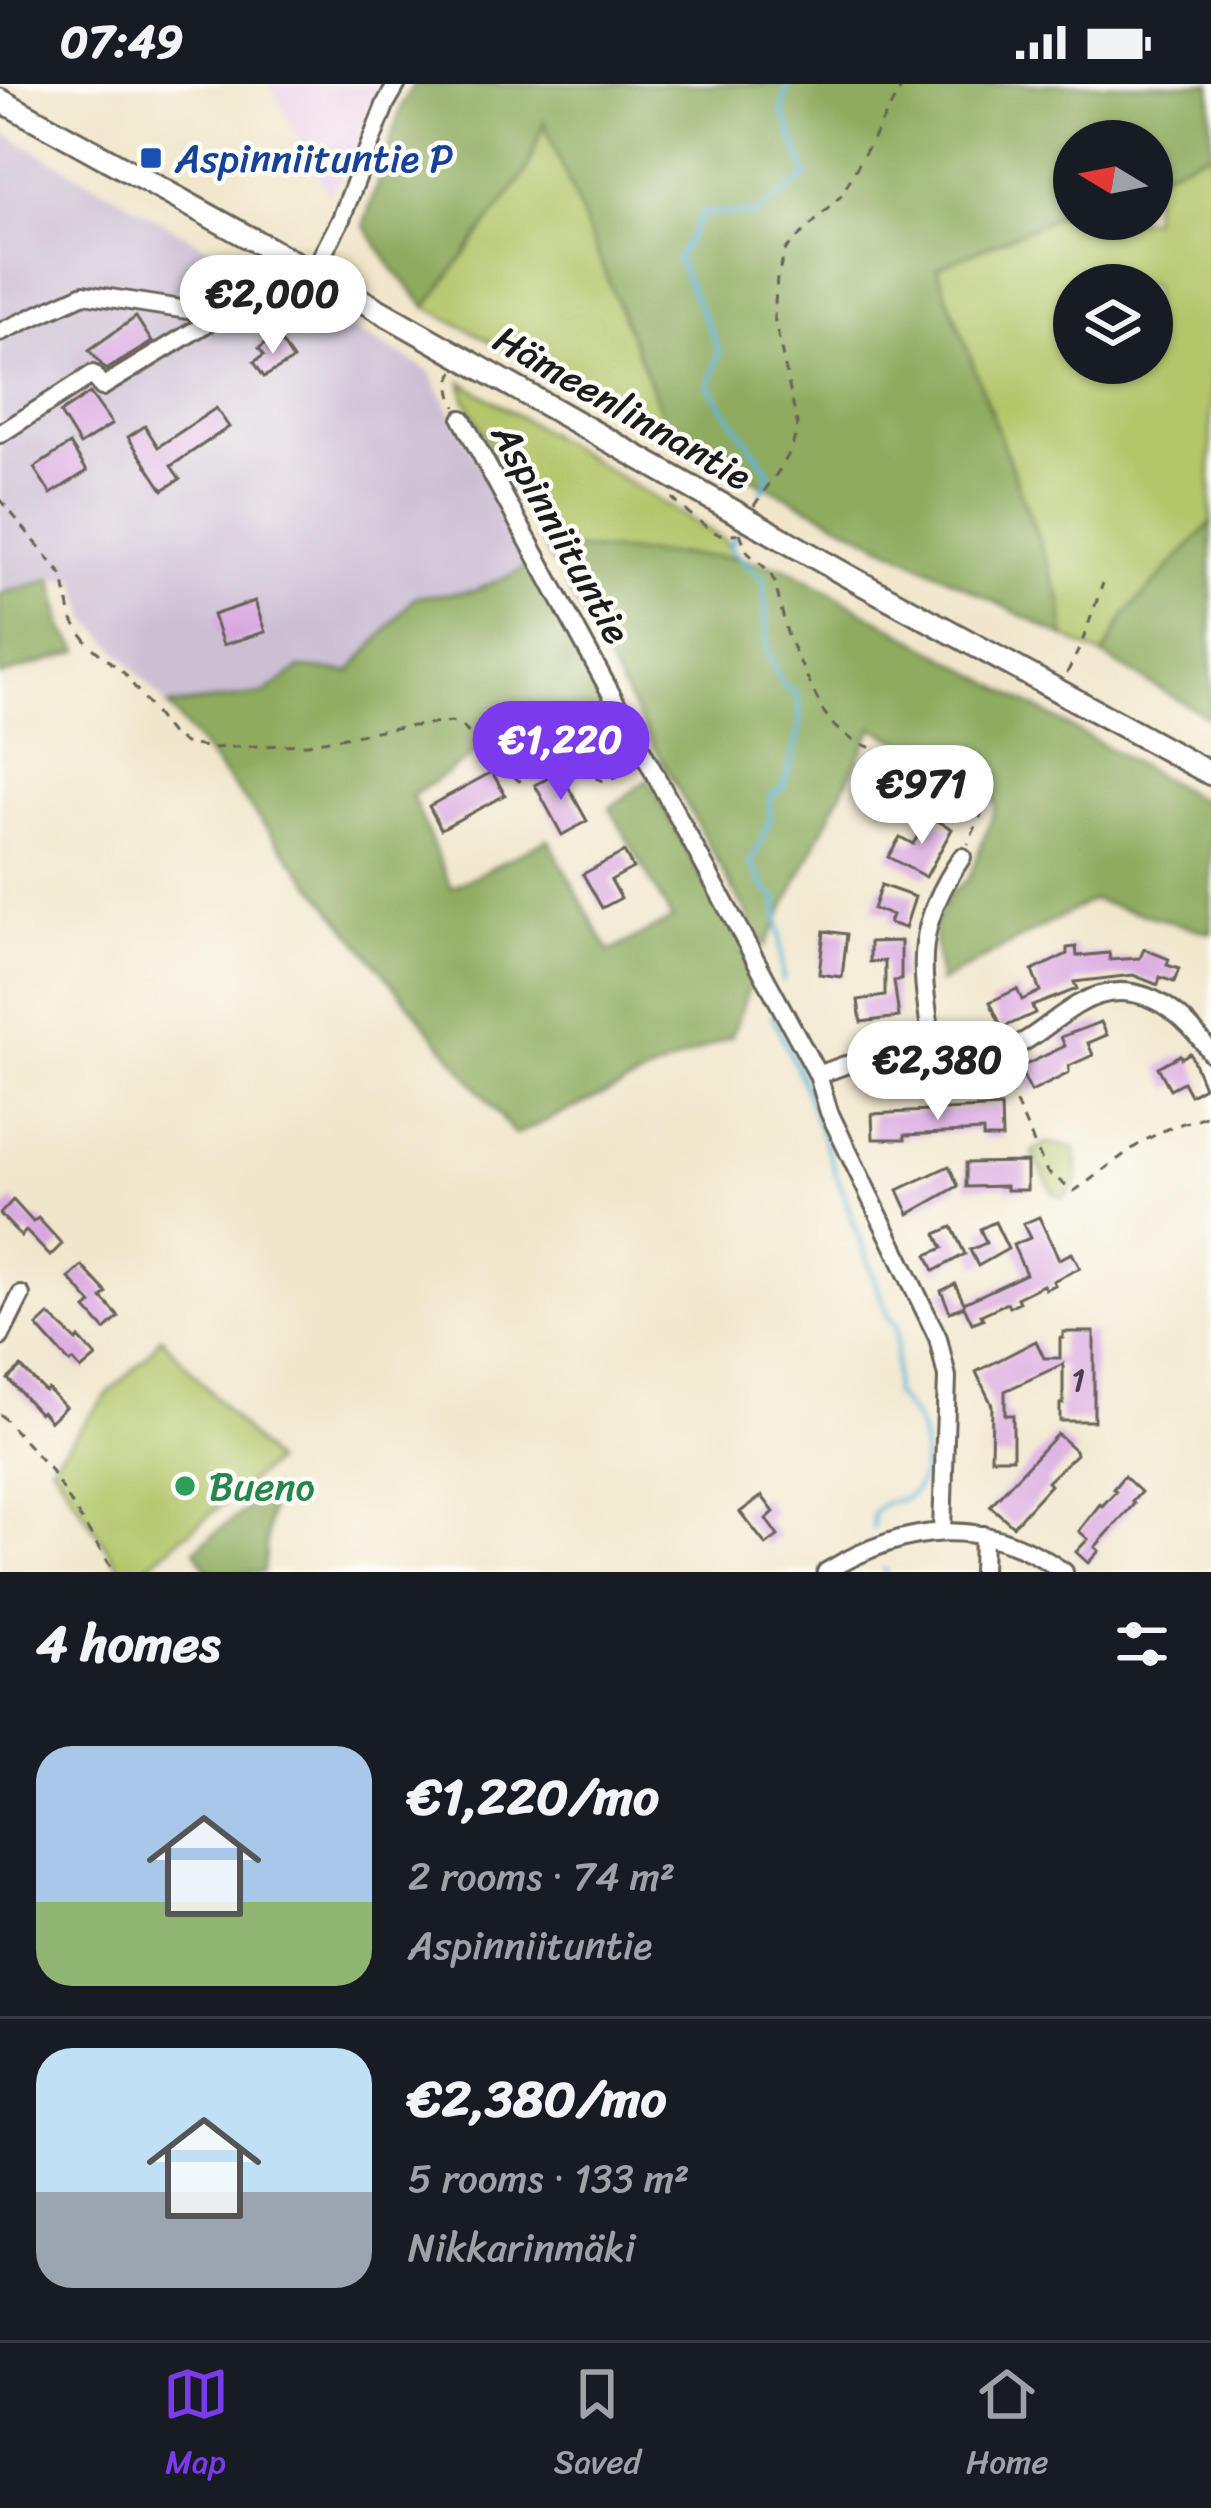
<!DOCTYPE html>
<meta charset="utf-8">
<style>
:root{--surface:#171b24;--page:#242831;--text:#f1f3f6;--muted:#9ea1a6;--line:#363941;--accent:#7c3aed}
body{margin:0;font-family:Sriracha,sans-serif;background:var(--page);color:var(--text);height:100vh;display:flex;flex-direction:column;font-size:45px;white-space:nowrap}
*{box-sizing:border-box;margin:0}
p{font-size:39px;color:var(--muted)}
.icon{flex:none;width:66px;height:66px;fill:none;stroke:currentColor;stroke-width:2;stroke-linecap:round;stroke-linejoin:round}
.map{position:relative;height:1488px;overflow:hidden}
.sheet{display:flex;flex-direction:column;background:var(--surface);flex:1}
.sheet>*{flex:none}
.needle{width:78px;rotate:280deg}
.buttons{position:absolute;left:1053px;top:36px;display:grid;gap:24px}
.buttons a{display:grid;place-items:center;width:120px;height:120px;border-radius:50%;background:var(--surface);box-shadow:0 3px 9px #0004;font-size:60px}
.price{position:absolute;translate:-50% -102px;padding:0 27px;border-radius:42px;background:#fff;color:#222;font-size:39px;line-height:78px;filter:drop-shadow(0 3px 6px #0008)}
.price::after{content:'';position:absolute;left:50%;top:72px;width:36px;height:27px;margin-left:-18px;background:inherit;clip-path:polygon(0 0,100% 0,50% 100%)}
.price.active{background:var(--accent);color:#fff}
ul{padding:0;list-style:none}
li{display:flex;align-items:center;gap:36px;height:300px;padding:0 36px}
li+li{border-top:3px solid var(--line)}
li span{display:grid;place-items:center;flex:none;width:336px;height:240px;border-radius:36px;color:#555}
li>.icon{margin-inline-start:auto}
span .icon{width:144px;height:144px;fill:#fffc;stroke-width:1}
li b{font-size:51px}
h2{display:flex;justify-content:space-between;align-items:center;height:144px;padding:0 36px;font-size:51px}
.status{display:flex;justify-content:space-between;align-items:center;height:84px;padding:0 60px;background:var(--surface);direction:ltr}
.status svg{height:33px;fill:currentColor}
.dock{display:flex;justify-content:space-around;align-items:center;height:168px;border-top:3px solid var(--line);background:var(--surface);font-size:33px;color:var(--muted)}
.dock a{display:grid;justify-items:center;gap:6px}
.dock .active{color:var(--accent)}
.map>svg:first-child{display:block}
</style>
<div class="status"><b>07:49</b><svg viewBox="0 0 49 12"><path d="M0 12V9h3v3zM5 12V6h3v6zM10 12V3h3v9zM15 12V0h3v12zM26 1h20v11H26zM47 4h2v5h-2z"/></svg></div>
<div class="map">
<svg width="1211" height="1488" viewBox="0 0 1211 1488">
<rect width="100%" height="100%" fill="#fdfcf7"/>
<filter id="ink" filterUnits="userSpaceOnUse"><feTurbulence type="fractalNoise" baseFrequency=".00833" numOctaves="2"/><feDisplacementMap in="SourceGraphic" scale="24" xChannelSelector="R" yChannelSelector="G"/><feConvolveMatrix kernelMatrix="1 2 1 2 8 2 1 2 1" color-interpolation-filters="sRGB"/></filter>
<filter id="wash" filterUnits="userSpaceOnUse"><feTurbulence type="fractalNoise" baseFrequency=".004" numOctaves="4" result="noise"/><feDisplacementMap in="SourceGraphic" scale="48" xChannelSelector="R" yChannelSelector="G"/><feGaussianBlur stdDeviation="2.7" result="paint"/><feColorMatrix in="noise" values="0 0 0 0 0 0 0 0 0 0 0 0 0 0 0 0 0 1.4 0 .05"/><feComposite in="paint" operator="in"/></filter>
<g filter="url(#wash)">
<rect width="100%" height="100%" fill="#f1e6cb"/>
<path fill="#edd1e9" d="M 270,0 L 383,0 L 371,21 L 343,91 L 328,110 Z"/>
<path fill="#ccbfd4" d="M 0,47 L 429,287 L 532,481 L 475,507 L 415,513 L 350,588 L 300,584 L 264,610 L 168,622 L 88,534 L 76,494 L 53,495 L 0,510 Z"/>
<g fill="#b3c66a" stroke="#687143" stroke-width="3" fill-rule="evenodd">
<path d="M 544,36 L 672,354 L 426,223 L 526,88 Z"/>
<path d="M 1211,67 L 1211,439 L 1126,530 L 1103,572 L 1064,553 L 1062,519 L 937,184 L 1074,125 L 1074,135 L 1152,135 L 1152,92 ZM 1074,201 L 1152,201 L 1152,279 L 1074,279 Z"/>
<path d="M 462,298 L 724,456 L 737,474 L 559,464 L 547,468 L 465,314 Z"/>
<path d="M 1046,1059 L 1075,1064 C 1077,1085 1083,1103 1062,1114 L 1053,1108 L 1032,1068 Z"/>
<path d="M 161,1253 L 273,1378 L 140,1488 L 123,1488 L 51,1380 L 106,1312 L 147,1272 Z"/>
</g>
<g fill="#8eab5e" stroke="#55643d" stroke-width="3">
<path d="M 414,0 L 1211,0 L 1211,67 L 1152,92 L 1152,57 L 1074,57 L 1074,125 L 937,184 L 1062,519 L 1064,553 L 672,354 L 544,38 L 526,88 L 426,223 L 393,185 L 364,141 L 402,21 Z"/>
<path d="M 1211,439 L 1211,635 L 1103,572 L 1126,530 Z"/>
<path d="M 559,464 L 737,474 L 786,484 L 1211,722 L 1211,849 L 1092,816 L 939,899 L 934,844 L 950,810 L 969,794 L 996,722 L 984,697 L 873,644 L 765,863 L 547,468 Z"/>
<path d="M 532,481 L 634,669 L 598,680 L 553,654 L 518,686 L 490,660 L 412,712 L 451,804 L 548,755 L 609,868 L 672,835 L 610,724 L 648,695 L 754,889 L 732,952 L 515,1051 L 168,622 L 264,610 L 300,584 L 350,588 L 415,513 L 475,507 Z"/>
<path d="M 53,495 L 63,544 L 80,567 L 0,592 L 0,510 Z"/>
<path d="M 272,1405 L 264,1488 L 208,1488 L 195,1465 Z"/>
</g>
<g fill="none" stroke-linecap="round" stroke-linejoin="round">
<g stroke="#5ab3d7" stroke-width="4.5">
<path d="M 762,407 L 770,389 L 708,301 L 720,268 L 677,175 L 703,129 L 756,130 L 807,93 L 783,26 L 788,0"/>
<path d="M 735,453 L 729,464 L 764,496 L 768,568 L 782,601 L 796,608 C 808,636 791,674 784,703 L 770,713 L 770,737 L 751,779 L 762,799 L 777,816 L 783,896"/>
<path d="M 772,931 L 800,991 L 889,1235 C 891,1237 895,1239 896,1243 C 899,1249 893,1297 894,1310 C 902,1319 912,1329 918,1341 C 927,1359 927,1402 907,1413 C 891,1421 889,1412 873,1429 L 873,1444"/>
<path d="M 884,1485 L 886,1488"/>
</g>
</g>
<g id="blocks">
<g fill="#d9a6e0">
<path d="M 136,233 L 152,258 L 106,286 L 89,266 Z"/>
<path d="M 277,251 L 293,276 L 264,293 L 254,278 L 264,271 L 259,264 Z"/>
<path d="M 90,309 L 112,340 L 80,361 L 60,329 Z"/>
<path d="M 216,324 L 229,343 L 171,382 L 180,395 L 163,406 L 128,353 L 145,342 L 158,363 Z"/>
<path d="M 70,360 L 87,387 L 51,410 L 34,384 Z"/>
<path d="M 255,517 L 265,548 L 223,561 L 213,531 Z"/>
<path d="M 492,688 L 505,711 L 441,745 L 429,722 Z"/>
<path d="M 560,688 L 587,737 L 562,751 L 535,701 Z"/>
<path d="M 929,732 L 952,745 L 926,793 L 888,773 L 900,753 L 913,760 Z"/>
<path d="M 624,768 L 633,784 L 611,796 L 621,814 L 602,824 L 583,790 Z"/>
<path d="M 881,801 L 915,813 L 905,844 L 889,839 L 892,831 L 873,825 Z"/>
<path d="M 824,847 L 847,850 L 842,893 L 819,890 Z"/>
<path d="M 901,857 L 901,896 L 894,897 L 899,933 L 861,938 L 858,916 L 885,912 L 885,877 L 870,878 L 870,858 Z"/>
<path d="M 1076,863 L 1077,872 L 1109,869 L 1110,876 L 1140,874 L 1144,865 L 1169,875 L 1167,881 L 1179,885 L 1174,898 L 1160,893 L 1158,901 L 1133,891 L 1074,898 L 1077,905 L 1032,922 L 1035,929 L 1002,944 L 990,918 L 1017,905 L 1022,916 L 1040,907 L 1032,887 L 1067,870 L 1067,864 Z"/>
<path d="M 1101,938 L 1107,951 L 1088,959 L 1093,971 L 1069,982 L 1069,989 L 1031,1008 L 1019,984 L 1065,962 L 1061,953 Z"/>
<path d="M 1190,969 L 1204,1003 L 1190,1011 L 1183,998 L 1170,1005 L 1158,983 L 1180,971 L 1181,974 Z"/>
<path d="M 1001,1023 L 1002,1054 L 983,1054 L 983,1047 L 905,1051 L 905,1055 L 873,1055 L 872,1030 Z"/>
<path d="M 1027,1078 L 1027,1106 L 1006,1106 L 1006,1102 L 966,1103 L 966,1079 Z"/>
<path d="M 949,1082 L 958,1102 L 909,1130 L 898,1106 Z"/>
<path d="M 13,1116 L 33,1138 L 38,1134 L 62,1160 L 50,1172 L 26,1147 L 21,1152 L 0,1130 Z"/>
<path d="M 1039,1133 L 1059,1175 L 1072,1169 L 1080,1184 L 1053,1197 L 1055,1201 L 1045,1205 L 1043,1201 L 1017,1214 L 1019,1218 L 1009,1223 L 1007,1219 L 981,1231 L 983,1235 L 972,1239 L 964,1222 L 950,1228 L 941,1207 L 955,1200 L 964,1219 L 1026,1190 L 1013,1161 L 1030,1154 L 1023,1140 Z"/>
<path d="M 995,1138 L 1008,1165 L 978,1182 L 970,1166 L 986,1159 L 980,1145 Z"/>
<path d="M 952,1143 L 965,1170 L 934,1187 L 927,1171 L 943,1164 L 936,1150 Z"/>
<path d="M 82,1182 L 107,1209 L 102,1214 L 119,1233 L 105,1246 L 86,1225 L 92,1220 L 69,1194 Z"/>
<path d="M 49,1231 L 77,1257 L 79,1254 L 96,1273 L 81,1286 L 73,1277 L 70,1279 L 37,1242 Z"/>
<path d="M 1063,1248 L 1094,1248 L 1094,1337 L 1060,1337 L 1060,1320 L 1063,1320 L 1063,1280 L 1005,1307 L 1005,1331 L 1013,1331 L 1013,1374 L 991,1374 L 992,1321 L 976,1288 L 1036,1257 L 1044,1274 L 1060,1274 L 1060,1254 L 1063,1254 Z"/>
<path d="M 21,1283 L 45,1307 L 48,1305 L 65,1323 L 50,1337 L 42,1327 L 39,1329 L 8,1295 Z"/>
<path d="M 1057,1350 L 1075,1366 L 1076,1370 L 1047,1398 L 1050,1401 L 1013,1442 L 990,1422 Z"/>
<path d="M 1124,1392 L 1141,1408 L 1132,1418 L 1134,1420 L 1095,1463 L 1099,1467 L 1088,1479 L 1076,1468 L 1088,1455 L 1079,1447 L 1100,1420 L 1102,1422 L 1116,1407 L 1113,1405 Z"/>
<path d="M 762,1412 L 774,1428 L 766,1435 L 778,1452 L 766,1461 L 740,1428 Z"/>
</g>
</g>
</g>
<g filter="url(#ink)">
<use href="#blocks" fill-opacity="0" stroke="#676359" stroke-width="3"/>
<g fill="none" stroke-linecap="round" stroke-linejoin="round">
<g stroke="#676359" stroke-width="22">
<g id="minor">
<path d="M 313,189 L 341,135 L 386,19 L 397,0"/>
<path d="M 0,248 L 84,210 L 220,231"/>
<path d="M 462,335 L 818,991 L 829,1028 L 938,1254 L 947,1293 L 942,1447"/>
<path d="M 0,350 L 93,290 L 102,303 L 220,231"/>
<path d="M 934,975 C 923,888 909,850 962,773"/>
<path d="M 818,991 L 845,981 L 866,977 C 894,976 922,975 951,974 C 966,974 983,975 997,970 C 1029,960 1050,937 1077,921 C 1132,888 1180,923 1211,969"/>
<path d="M 0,1253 L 21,1211"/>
<path d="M 826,1488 C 906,1439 984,1431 1064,1488"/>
<path d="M 982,1488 L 983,1451"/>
</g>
</g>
<g stroke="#676359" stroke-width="27">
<path id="major" d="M 0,16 L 313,189 L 848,492 L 1211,690"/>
</g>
<g stroke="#676359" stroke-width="3" stroke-dasharray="9 9" stroke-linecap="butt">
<path d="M 454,287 C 447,300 450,310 456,323"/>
<path d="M 672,414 C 677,420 709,446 716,449 C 723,452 731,449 738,450"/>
<path d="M 0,415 L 63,492 L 71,535 L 89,561 L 124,589 L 172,652 L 187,660 L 212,664 L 308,660 L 386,645 L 451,638 L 464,644 L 484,666 L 519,697 L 563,679 L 605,698 L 633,686"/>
<path d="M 754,422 C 771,395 795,373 797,339 L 774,233 L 777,193 L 786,165 L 841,112 L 903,0"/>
<path d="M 740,449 L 748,469 L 769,487 L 775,499 L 788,553 L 823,627 L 835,643 L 854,657 L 956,697 L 976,708 L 984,724 L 968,760"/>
<path d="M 1067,589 L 1081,561 L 1103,499"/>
<path d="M 1001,986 L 1047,1088 L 1074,1107 C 1102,1089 1126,1066 1155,1051 C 1172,1041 1193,1037 1211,1030"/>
<path d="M 0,1330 L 49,1384 L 114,1488"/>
</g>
<use href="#minor" stroke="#fff" stroke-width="16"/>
<use href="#major" stroke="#fff" stroke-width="21"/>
</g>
</g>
<rect fill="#1a4fb4" stroke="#fdfcf7" stroke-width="4.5" x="139" y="62" width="24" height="24" rx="6"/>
<circle fill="#2e9e5b" stroke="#fdfcf7" stroke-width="4.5" cx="185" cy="1402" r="12"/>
<g text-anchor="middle" stroke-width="9" stroke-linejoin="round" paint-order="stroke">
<g font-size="33" fill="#4b3e4d">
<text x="1078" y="1307">1</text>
</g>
<g font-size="39" fill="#164399" stroke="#fdfcf7" text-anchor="start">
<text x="175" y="88">Aspinniituntie P</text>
</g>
<g font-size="39" fill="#1c1c1c" stroke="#fdfcf7">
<text transform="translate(623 323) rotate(30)" y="14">Hämeenlinnantie</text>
<text transform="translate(562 449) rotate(61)" y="14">Aspinniituntie</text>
</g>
<g font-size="39" fill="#27864d" stroke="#fdfcf7" text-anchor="start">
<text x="209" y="1416">Bueno</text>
</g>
</g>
</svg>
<div class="buttons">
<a><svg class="needle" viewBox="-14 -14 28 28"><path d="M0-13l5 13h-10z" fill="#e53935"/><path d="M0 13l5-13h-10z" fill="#9ea1a6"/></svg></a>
<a><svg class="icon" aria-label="layers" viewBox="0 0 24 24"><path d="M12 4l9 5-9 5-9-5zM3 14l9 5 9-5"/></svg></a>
</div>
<b class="price" style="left:273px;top:273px">€2,000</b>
<b class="price active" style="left:561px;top:719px">€1,220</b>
<b class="price" style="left:922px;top:763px">€971</b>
<b class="price" style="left:938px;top:1039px">€2,380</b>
</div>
<section class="sheet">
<h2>4 homes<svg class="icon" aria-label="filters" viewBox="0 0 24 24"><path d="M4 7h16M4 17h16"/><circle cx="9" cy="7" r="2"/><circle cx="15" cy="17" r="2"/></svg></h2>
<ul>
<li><span style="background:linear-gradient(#a9c7e8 65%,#8fb573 0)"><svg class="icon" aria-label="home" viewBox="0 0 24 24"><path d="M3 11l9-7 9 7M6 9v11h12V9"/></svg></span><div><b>€1,220/mo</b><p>2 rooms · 74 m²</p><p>Aspinniituntie</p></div></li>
<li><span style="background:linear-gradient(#bfe0f5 60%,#9aa5b1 0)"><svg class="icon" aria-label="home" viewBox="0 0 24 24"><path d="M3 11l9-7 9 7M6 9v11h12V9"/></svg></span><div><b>€2,380/mo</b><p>5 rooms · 133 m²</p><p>Nikkarinmäki</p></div></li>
</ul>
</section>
<nav class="dock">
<a class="active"><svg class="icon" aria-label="map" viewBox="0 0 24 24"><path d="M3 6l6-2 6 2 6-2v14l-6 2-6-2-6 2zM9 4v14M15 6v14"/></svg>Map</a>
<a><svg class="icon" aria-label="saved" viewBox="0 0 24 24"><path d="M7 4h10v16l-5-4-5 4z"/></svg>Saved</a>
<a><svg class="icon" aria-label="home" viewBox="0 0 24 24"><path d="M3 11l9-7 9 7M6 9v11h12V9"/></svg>Home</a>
</nav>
